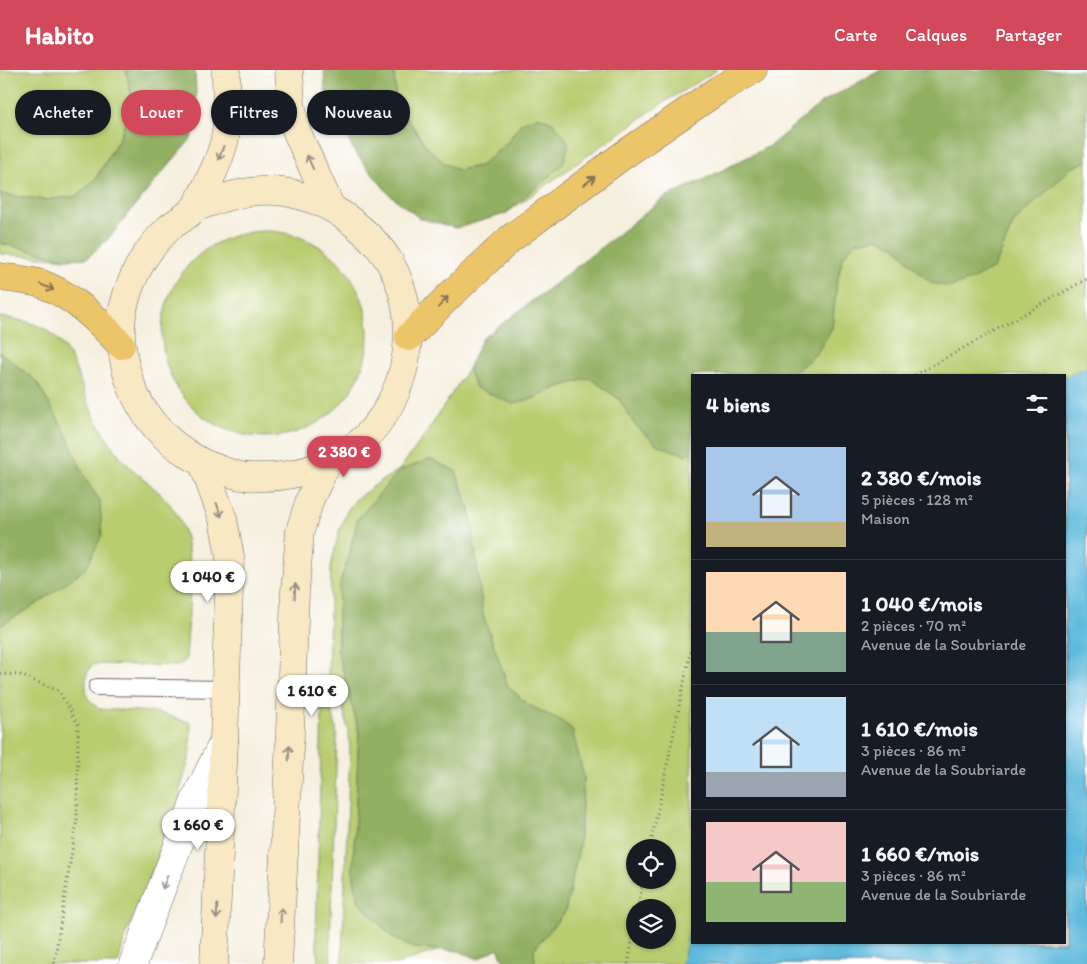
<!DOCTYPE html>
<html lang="fr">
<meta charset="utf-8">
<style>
:root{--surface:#171b24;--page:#20242c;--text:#f1f3f6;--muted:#9ea1a6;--line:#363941;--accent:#d1495b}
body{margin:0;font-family:Itim,sans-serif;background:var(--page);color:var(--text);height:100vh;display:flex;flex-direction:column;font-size:19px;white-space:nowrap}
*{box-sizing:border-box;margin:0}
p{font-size:16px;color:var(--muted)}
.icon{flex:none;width:28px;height:28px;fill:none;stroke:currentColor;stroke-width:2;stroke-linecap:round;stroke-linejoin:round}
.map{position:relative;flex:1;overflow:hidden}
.panel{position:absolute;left:691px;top:304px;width:375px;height:570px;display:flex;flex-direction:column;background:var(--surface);border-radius:0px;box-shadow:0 1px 4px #0004}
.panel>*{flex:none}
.hud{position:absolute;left:15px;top:20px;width:475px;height:45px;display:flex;gap:10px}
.buttons{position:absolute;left:626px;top:769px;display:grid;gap:10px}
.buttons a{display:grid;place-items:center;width:50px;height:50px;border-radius:50%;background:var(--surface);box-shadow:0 1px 4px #0004;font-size:25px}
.price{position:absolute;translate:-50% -42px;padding:0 11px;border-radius:18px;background:#fff;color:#222;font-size:16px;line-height:32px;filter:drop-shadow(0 1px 2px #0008)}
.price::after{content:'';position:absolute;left:50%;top:30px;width:15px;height:11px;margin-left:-8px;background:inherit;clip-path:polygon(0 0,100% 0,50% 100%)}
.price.current{background:var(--accent);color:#fff}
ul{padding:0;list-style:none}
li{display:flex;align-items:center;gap:15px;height:125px;padding:0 15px}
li+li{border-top:1px solid var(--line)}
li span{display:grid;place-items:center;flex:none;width:140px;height:100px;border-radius:0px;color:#555}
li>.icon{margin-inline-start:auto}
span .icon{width:60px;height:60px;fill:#fffc;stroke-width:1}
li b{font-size:21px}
h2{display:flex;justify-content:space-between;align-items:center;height:60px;padding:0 15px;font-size:21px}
.tag{padding:0 18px;border-radius:22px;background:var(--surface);box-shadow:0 1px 4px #0004;font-size:18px;line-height:45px}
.tag.current{background:var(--accent);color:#fff}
header{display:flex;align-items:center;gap:30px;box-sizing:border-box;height:70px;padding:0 25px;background:var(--accent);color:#fff}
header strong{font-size:24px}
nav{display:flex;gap:28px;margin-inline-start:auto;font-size:18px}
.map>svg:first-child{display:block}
</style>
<header>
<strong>Habito</strong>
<nav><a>Carte</a><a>Calques</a><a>Partager</a></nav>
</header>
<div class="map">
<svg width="1087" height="894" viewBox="0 0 1087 894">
<rect width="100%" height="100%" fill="#fff"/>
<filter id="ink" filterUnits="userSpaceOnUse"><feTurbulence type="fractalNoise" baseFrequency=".02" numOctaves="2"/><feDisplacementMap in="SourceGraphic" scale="10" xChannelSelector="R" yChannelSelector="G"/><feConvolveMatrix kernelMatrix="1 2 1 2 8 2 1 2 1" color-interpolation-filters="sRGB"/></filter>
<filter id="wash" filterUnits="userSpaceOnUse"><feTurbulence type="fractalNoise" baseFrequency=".0096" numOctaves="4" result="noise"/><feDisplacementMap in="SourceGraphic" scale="20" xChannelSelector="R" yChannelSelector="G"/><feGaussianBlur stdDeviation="1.12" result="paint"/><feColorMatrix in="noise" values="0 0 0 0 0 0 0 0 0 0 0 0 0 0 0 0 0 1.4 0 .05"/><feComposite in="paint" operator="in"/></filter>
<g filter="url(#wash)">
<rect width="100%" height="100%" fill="#f5efde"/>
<g fill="#b8cc70" stroke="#6d7756" fill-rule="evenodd">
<path d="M 0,0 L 126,0 L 133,34 L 118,70 L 96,108 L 77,126 L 45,130 L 0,124 Z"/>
<path d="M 394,0 L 717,0 L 658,36 L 505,144 L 563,94 L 521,53 L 507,73 L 480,96 L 458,100 L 444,93 L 427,77 L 396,32 Z"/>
<path d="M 1087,91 L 1087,894 L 535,894 L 534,879 L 565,842 L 579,777 L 584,707 L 558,649 L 528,635 L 508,616 L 483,545 L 470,440 L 456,401 L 378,426 L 357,450 L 350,483 L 340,513 L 338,542 L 338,582 L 359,662 L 353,801 L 358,831 L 413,878 L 440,880 L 401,892 L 401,894 L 343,894 L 342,888 L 350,679 L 348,661 L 342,633 L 328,605 L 331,496 L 339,461 L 347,441 L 356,429 L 381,411 L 399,400 L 425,365 L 468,299 L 476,318 L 532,329 L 558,317 L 590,308 L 619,329 L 635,355 L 687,384 L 692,381 L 692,872 L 1065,872 L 1065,305 L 787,305 L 797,300 L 832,258 L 837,211 L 843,187 L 856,172 L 877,168 L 895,176 L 914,197 L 950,216 L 971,210 L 994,198 L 1014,152 L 1071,98 ZM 635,778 L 668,778 L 668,810 L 635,810 ZM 635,838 L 668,838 L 668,870 L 635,870 Z"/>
<circle cx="265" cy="264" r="103"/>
<path d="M 0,173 L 66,189 L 0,184 Z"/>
<path d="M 0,247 C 18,250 39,252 53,265 C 75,285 78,310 89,335 C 96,352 106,367 116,381 C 137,410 169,420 183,458 C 195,492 188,552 186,590 L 178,596 L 94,594 C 83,602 86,615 87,627 L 99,639 L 156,642 L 191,653 L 190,686 L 179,724 L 182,727 L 125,866 L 118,894 L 0,894 L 0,354 L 36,311 L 0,282 Z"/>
<path d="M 324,632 C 334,640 336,655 337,668 L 330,876 L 331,894 L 318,894 L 316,867 L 322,636 Z"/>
</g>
<g fill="#92b062" stroke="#5a694e">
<path d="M 126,0 L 195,0 L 197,43 L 191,69 L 160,105 L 110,167 L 87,188 L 66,189 L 0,173 L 0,124 L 45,130 L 77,126 L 96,109 L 118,71 L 133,34 Z"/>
<path d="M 324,0 L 394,0 L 396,33 L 427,77 L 444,93 L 458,100 L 480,96 L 507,73 L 521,53 L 539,46 L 554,53 L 569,73 L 563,94 L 505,144 L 456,158 L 419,148 L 389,124 L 356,84 L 333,42 L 325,18 Z"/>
<path d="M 881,0 L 1087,0 L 1087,91 L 1071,98 L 1014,152 L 994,198 L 971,210 L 950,217 L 931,213 L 914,197 L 895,176 L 877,168 L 856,172 L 843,187 L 837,211 L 832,258 L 817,283 L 797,300 L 787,305 L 692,305 L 692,381 L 687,385 L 657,375 L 635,355 L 619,329 L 590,308 L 558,317 L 532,329 L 513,334 L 476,318 L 468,299 L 482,269 L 565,206 L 665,127 L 713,105 L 771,75 L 821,33 Z"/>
<path d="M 0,282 L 36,311 L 64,359 L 86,410 L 100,431 L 102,465 L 86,498 L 40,532 L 0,556 Z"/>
<path d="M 430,389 L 456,401 L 470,441 L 483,545 L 508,616 L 528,635 L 558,649 L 572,659 L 584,707 L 579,777 L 565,842 L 534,879 L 535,894 L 505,894 L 498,878 L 478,889 L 459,881 L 413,878 L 393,868 L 358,831 L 353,801 L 359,662 L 338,582 L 338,542 L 340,513 L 350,483 L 357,450 L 399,401 Z"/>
</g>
<path fill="#5eb9dc" stroke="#406e8c" d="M 1087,297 L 1087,894 L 682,894 L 692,849 L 692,872 L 1065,872 L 1065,307 Z"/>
</g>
<g filter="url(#ink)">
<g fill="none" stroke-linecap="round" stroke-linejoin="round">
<g stroke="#6c6a74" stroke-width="18">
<path id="lane" d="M 97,617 L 226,619"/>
</g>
<g stroke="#6c6a74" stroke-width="29">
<path id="street" d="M 133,894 L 196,728 L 224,671"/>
</g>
<g stroke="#6c6a74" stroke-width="29">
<g id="secondary">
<path d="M 289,0 L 291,34 L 296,60 L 330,136"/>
<path d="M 195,138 C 216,130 237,122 260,121 C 289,119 321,130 344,146 C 361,158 378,173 389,191 C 423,248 410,329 359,373 C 354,377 347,380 342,384 C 317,400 292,407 262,407 C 256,407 248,407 241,406 C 231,404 221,400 211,396 C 203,394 196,389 188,384 C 149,360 127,322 122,277 C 116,234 137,188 168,159 C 176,151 190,146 196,136 C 207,117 223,84 226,63 C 228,43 226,21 226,0"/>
<path d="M 203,394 L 223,449 L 230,486 L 224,671 L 214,894"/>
<path d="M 278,894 L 289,690 L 295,522 L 300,461 L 310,429 L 326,395"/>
</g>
</g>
<g stroke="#6c6a74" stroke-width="29">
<g id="highway">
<path d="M 0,207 C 14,209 29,210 42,214 C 74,226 99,251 121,275"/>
<path d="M 409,267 L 446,229 L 510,169 L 622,86 L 718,20 L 753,0"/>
</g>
</g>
<g stroke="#6c6a74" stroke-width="3" stroke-dasharray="1 4" stroke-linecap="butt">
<path d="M 915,305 L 1087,209"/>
<path d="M 0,604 L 20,605 L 59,621 L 78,655 L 77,749 L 54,894"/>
<path d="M 650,778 L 692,574"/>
<path d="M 638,838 L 643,810"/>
<path d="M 628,894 L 635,855"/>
</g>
<use href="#lane" stroke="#fff" stroke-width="16"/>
<use href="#street" stroke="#fff" stroke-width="28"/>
<use href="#secondary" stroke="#f8e8c3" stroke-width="28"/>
<use href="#highway" stroke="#edc569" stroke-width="28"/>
</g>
<defs><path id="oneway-shaft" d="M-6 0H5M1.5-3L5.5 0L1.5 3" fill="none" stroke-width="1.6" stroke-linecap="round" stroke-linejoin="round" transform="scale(1.25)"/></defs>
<g stroke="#988f86">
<use href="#oneway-shaft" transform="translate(221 83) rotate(110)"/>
<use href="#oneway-shaft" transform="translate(310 92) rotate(-114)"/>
<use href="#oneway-shaft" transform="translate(219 440) rotate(71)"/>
<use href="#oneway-shaft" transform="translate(295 521) rotate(-87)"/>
<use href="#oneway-shaft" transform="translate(289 683) rotate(-88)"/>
<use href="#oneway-shaft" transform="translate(217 842) rotate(93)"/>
<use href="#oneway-shaft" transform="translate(281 845) rotate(-87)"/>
</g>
<g stroke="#887452">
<use href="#oneway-shaft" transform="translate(589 111) rotate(-37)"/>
<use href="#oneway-shaft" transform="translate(47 217) rotate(23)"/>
<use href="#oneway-shaft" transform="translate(443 232) rotate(-48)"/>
</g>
<use stroke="#9c9ca7" href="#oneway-shaft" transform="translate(165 812) rotate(110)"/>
</g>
</svg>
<div class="buttons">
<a><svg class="icon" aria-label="locate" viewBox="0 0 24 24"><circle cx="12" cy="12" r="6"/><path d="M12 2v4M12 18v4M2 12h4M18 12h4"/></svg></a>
<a><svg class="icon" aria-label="layers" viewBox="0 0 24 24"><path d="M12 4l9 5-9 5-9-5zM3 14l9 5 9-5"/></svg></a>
</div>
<b class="price current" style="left:344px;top:408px">2 380 €</b>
<b class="price" style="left:208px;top:533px">1 040 €</b>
<b class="price" style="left:312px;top:647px">1 610 €</b>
<b class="price" style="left:198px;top:781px">1 660 €</b>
<div class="hud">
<a class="tag">Acheter</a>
<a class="tag current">Louer</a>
<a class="tag">Filtres</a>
<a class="tag">Nouveau</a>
</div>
<section class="panel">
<h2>4 biens<svg class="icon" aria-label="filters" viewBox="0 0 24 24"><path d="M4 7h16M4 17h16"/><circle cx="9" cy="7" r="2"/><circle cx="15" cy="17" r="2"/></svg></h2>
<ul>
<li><span style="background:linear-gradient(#a9c7e8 75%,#c2b280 0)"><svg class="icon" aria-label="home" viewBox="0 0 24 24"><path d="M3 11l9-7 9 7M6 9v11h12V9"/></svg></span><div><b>2 380 €/mois</b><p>5 pièces · 128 m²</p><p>Maison</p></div></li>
<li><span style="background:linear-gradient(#ffd9b3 60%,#7fa58c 0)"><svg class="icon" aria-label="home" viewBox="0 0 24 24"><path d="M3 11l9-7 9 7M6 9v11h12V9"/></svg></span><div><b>1 040 €/mois</b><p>2 pièces · 70 m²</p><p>Avenue de la Soubriarde</p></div></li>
<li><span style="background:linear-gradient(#bfe0f5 75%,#9aa5b1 0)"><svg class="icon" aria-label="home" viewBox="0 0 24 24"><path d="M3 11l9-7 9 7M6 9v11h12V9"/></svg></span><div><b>1 610 €/mois</b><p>3 pièces · 86 m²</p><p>Avenue de la Soubriarde</p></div></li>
<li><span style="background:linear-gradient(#f6c9c9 60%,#8fb573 0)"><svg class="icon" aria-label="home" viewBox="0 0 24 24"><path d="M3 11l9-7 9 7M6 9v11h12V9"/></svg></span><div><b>1 660 €/mois</b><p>3 pièces · 86 m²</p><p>Avenue de la Soubriarde</p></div></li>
</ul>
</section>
</div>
